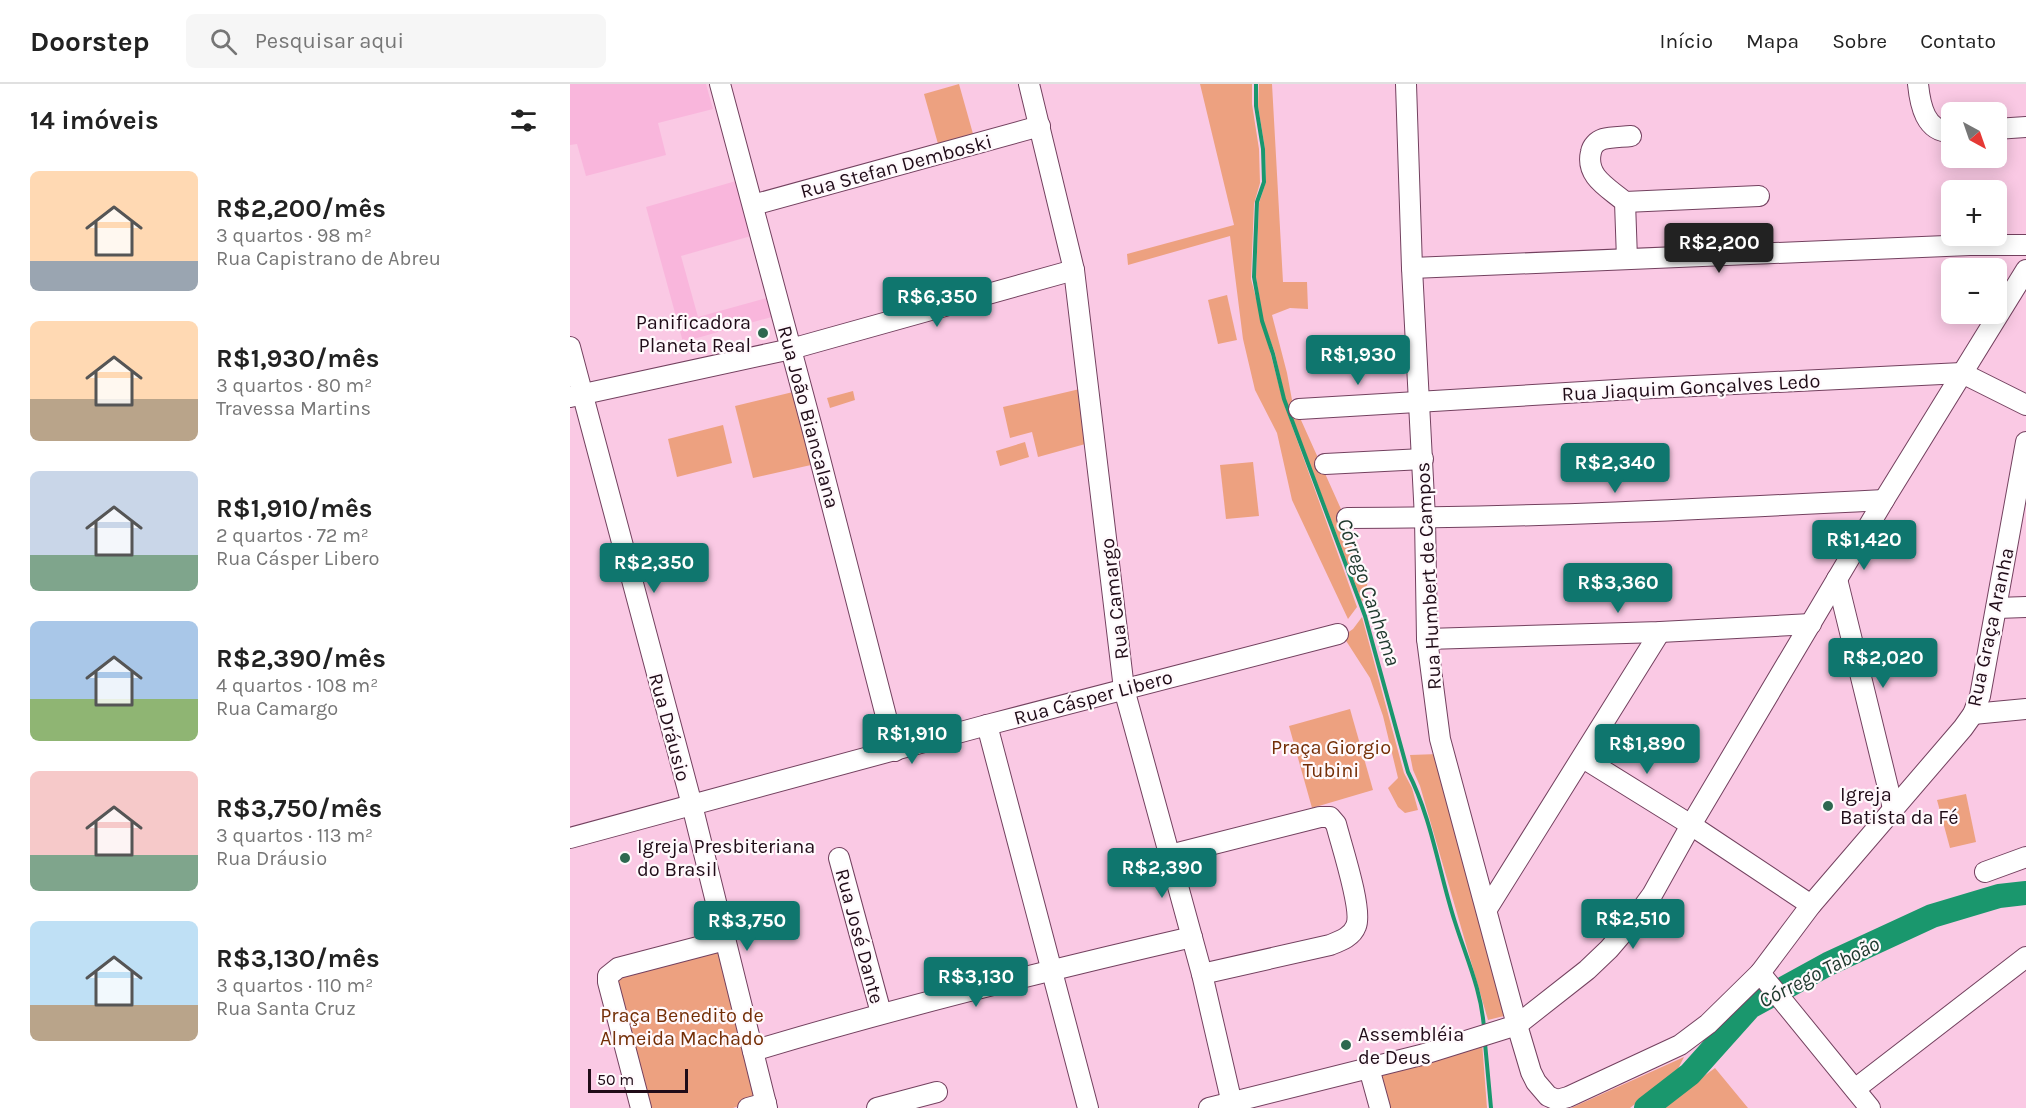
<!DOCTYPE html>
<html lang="pt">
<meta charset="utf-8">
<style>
:root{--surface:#fff;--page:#f6f6f6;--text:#222;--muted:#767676;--line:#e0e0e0;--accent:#0f766e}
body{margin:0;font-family:Karla,sans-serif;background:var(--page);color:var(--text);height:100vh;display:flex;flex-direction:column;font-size:22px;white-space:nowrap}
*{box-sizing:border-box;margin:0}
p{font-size:20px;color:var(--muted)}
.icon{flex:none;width:33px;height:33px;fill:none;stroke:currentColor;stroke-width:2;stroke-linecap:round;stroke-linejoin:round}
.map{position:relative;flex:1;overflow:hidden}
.sheet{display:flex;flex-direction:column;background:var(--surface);width:570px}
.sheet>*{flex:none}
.needle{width:39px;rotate:140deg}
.tools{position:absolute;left:1371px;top:18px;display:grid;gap:12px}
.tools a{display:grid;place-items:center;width:66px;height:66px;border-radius:9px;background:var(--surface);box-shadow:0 3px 15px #0003;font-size:30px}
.scale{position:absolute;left:18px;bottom:15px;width:100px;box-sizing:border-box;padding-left:6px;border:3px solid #200c18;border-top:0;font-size:16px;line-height:21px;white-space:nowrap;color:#200c18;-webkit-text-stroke:4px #fff9fc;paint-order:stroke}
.price{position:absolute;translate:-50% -51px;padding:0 14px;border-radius:6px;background:var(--accent);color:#fff;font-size:20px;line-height:39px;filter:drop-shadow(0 2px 3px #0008)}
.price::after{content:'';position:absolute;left:50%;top:36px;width:18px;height:14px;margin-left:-9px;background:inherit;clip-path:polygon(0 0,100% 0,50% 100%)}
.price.on{background:#222;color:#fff}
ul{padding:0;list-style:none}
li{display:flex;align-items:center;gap:18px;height:150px;padding:0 30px}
li span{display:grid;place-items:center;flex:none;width:168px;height:120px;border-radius:9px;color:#555}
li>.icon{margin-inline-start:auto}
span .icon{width:72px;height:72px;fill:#fffc;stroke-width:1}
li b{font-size:26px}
h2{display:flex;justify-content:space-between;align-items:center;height:72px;padding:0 30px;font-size:26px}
header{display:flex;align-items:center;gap:36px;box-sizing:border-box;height:84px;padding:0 30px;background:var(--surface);border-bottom:2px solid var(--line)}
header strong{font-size:28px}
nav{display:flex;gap:33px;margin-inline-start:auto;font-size:21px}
.search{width:420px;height:54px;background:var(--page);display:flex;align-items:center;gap:15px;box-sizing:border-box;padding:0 21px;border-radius:9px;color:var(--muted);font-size:22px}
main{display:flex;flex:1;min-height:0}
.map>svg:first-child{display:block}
</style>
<header>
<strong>Doorstep</strong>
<div class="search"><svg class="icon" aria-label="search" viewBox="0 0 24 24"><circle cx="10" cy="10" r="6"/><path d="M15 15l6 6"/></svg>Pesquisar aqui</div>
<nav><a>Início</a><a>Mapa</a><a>Sobre</a><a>Contato</a></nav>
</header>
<main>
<section class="sheet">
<h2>14 imóveis<svg class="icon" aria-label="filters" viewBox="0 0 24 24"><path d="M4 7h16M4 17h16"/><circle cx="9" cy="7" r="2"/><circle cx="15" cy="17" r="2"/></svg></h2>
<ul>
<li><span style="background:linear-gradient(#ffd9b3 75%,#9aa5b1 0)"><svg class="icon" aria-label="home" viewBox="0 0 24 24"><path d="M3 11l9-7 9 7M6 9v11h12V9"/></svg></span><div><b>R$2,200/mês</b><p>3 quartos · 98 m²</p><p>Rua Capistrano de Abreu</p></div></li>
<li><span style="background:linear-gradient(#ffd9b3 65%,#b9a48a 0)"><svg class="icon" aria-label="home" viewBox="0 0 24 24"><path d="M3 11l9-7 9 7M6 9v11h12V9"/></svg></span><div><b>R$1,930/mês</b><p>3 quartos · 80 m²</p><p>Travessa Martins</p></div></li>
<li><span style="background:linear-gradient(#c9d6e8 70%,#7fa58c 0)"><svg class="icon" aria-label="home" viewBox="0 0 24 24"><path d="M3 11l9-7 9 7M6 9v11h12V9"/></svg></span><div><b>R$1,910/mês</b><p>2 quartos · 72 m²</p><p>Rua Cásper Libero</p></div></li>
<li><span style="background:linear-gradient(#a9c7e8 65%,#8fb573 0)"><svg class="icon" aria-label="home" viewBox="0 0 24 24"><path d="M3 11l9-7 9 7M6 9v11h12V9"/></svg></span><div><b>R$2,390/mês</b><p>4 quartos · 108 m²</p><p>Rua Camargo</p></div></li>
<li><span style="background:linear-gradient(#f6c9c9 70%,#7fa58c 0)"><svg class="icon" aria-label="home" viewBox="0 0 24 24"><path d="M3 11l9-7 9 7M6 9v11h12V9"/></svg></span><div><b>R$3,750/mês</b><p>3 quartos · 113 m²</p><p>Rua Dráusio</p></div></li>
<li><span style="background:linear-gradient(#bfe0f5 70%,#b9a48a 0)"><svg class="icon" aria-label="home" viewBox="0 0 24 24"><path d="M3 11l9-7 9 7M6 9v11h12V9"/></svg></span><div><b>R$3,130/mês</b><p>3 quartos · 110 m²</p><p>Rua Santa Cruz</p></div></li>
</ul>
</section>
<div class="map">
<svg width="1456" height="1024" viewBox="0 0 1456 1024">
<rect width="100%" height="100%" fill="#fac9e4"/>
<g fill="#f9b6dc">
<path d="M 0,0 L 136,0 L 143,25 L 88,39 L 96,71 L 16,92 L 7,60 L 0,61 Z"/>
<path d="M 166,97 L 181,152 L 111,172 L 128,233 L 200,213 L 205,232 L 113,258 L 76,123 Z"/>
</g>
<g fill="#eda180">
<path d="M 389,0 L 405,57 L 370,67 L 354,10 Z"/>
<path d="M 630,0 L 682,0 L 682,20 L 689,65 L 690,99 L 684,120 L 681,195 L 713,317 L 787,523 L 778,535 L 722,416 L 707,349 L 685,306 L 673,255 L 660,152 L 558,181 L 557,170 L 664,141 Z"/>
<path d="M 689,0 L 702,0 L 713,198 L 737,198 L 738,225 L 720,224 L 702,231 L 717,289 L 722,316 L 775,434 L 781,461 L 799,494 L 792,518 L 715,314 L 705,269 L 693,237 L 686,193 L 689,119 L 696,98 L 695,65 L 688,22 Z"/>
<path d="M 657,211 L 667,256 L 648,260 L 638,216 Z"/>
<path d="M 514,304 L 519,359 L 468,373 L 462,348 L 440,354 L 433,323 Z"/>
<path d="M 283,307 L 285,316 L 260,324 L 257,314 Z"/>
<path d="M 223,308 L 241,381 L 183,394 L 165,322 Z"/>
<path d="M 153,341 L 162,379 L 107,393 L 98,355 Z"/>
<path d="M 455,358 L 459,373 L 430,382 L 426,367 Z"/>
<path d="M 683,378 L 689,432 L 656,435 L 650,381 Z"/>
<path d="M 792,533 L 834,689 L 842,704 L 848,726 L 835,729 L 828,723 L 818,704 L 828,694 L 813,632 L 800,594 L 773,552 L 783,545 Z"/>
<path d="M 780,625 L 803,706 L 742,724 L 719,642 Z"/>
<path d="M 868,670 L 934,932 L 918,936 L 850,702 L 843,686 L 840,671 Z"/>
<path d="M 1396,710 L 1406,758 L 1380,764 L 1367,716 Z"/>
<path d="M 151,860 L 185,1011 L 172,1021 L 163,1024 L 74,1024 L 39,892 Z"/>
<path d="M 912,958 L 917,1024 L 817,1024 L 806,984 Z"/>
<path d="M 1114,973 L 1108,985 L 1060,1024 L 1001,1024 Z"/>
<path d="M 1145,984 L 1178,1024 L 1088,1024 L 1097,1019 Z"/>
</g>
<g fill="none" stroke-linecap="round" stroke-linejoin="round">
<g stroke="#1a976d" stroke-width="4">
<path d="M 686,0 L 686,22 L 693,65 L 694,98 L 687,118 L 684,193 L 692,237 L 703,270 L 714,315 L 795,532 L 838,688 C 862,735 869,789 885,838 C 896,873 912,908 914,945"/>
<path d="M 915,959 L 921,1024"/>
</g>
<path stroke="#1a976d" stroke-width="24" d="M 1076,1024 L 1120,990 L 1180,923 L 1258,880 L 1362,832 L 1429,812 L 1456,809"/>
<g stroke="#73415f" stroke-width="22">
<g id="minor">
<path d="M 150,0 L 241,340 L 325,667"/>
<path d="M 459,0 L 504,186 L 554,605 L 632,890 L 663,1024"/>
<path d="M 836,0 L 842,184 L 855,434 L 857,555 L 870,655 L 947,941 L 961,988 L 966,998 L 978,1012 L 987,1016 L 998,1013 L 1110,961 L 1138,940 L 1190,889 L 1241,821 L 1393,644 L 1403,630 L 1410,612 L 1456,358"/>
<path d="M 1348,0 C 1350,20 1355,49 1382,48"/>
<path d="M 1426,45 L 1456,43"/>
<path d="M 1055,118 L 1189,112"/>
<path d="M 183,121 L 470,42"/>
<path d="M 1057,175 L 1055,118 C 1039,104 1015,93 1021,68 C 1022,62 1027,57 1033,55 C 1041,53 1052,53 1061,52"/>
<path d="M 842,184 L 1400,161 L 1456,161"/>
<path d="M 0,263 L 122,721 L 197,1024"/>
<path d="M 0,313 L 221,265 L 504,186"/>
<path d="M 729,325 L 1063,305 L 1392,289 L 1456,321"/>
<path d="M 755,380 L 853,375"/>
<path d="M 777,434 C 956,434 1135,425 1314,416"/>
<path d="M 1267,495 L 1323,724"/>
<path d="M 1427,524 L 1456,523"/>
<path d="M 857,555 L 1090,548 L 1241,540"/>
<path d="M 1403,630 L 1456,625"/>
<path d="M 417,641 L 518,1024"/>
<path d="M 1013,674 L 1121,741 L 1241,821"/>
<path d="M 0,754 L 417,641 L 768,550"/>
<path d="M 600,771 L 750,733 L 760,733 L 766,740 C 771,760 793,826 786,842 C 782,853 770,857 760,861 L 632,890"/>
<path d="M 269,774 L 311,929"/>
<path d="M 1415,788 L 1456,773"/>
<path d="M 917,825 L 1090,548"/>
<path d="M 1190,889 L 1300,1024"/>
<path d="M 183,967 C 328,923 475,887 622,853"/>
<path d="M 799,984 L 810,1024"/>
<path d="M 1285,1005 L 1456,873"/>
<path d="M 71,1024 L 38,898 L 38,892 L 48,884 L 155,856"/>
<path d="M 178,1024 L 196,1019"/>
<path d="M 307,1024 L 367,1008"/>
<path d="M 639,1024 L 851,971 L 947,941 L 1017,886 L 1039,865 L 1063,837 L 1082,811 L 1121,741 L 1314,416 L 1456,186"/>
</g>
</g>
<use href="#minor" stroke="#fff" stroke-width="20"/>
</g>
<g fill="#2e6850" stroke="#fff9fc" stroke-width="2">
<circle cx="193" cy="249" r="6"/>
<circle cx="1258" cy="722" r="6"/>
<circle cx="55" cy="774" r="6"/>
<circle cx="776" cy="961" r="6"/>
</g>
<g text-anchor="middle" stroke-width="4.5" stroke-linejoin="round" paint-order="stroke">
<g font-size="20" fill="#200c18" stroke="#fff9fc">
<text transform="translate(326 82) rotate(-15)" y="7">Rua Stefan Demboski</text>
<text transform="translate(1121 303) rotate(-3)" y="7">Rua Jiaquim Gonçalves Ledo</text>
<text transform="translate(239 333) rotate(75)" y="7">Rua João Biancalana</text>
<text transform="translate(858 492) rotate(-93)" y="7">Rua Humbert de Campos</text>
<text transform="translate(544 515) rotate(-97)" y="7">Rua Camargo</text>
<text transform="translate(1420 543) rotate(-78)" y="7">Rua Graça Aranha</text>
<text transform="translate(523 613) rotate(-15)" y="7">Rua Cásper Libero</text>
<text transform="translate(100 643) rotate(75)" y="7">Rua Dráusio</text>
<text transform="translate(290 852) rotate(75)" y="7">Rua José Dante</text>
</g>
<g font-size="20" fill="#200c18" stroke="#fff9fc" text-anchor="start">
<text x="181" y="245" text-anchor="end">Panificadora<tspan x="181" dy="23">Planeta Real</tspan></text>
<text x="1270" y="717">Igreja<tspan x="1270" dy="23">Batista da Fé</tspan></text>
<text x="67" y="769">Igreja Presbiteriana<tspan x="67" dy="23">do Brasil</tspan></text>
<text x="788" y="957">Assembléia<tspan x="788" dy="23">de Deus</tspan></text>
</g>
<g font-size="20" fill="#732e06" stroke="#fff9fc">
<text x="761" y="670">Praça Giorgio<tspan x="761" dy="23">Tubini</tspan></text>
<text x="112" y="938">Praça Benedito de<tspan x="112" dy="23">Almeida Machado</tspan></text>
</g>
<g font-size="21" font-style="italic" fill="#1e372c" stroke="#fff9fc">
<text transform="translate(799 508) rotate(71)" y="7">Córrego Canhema</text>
<text transform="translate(1249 888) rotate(-27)" y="7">Córrego Taboão</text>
</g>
</g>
</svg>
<div class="tools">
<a><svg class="needle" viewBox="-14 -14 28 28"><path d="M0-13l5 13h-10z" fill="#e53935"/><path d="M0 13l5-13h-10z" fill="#767676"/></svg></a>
<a>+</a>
<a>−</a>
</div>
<div class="scale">50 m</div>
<b class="price on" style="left:1149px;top:190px">R$2,200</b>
<b class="price" style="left:367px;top:244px">R$6,350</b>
<b class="price" style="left:788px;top:302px">R$1,930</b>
<b class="price" style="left:1045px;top:410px">R$2,340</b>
<b class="price" style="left:1294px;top:487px">R$1,420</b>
<b class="price" style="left:84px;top:510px">R$2,350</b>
<b class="price" style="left:1048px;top:530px">R$3,360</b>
<b class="price" style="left:1313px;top:605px">R$2,020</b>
<b class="price" style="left:342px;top:681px">R$1,910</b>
<b class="price" style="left:1077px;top:691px">R$1,890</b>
<b class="price" style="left:592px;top:815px">R$2,390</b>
<b class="price" style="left:1063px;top:866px">R$2,510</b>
<b class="price" style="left:177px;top:868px">R$3,750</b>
<b class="price" style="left:406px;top:924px">R$3,130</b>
</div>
</main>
